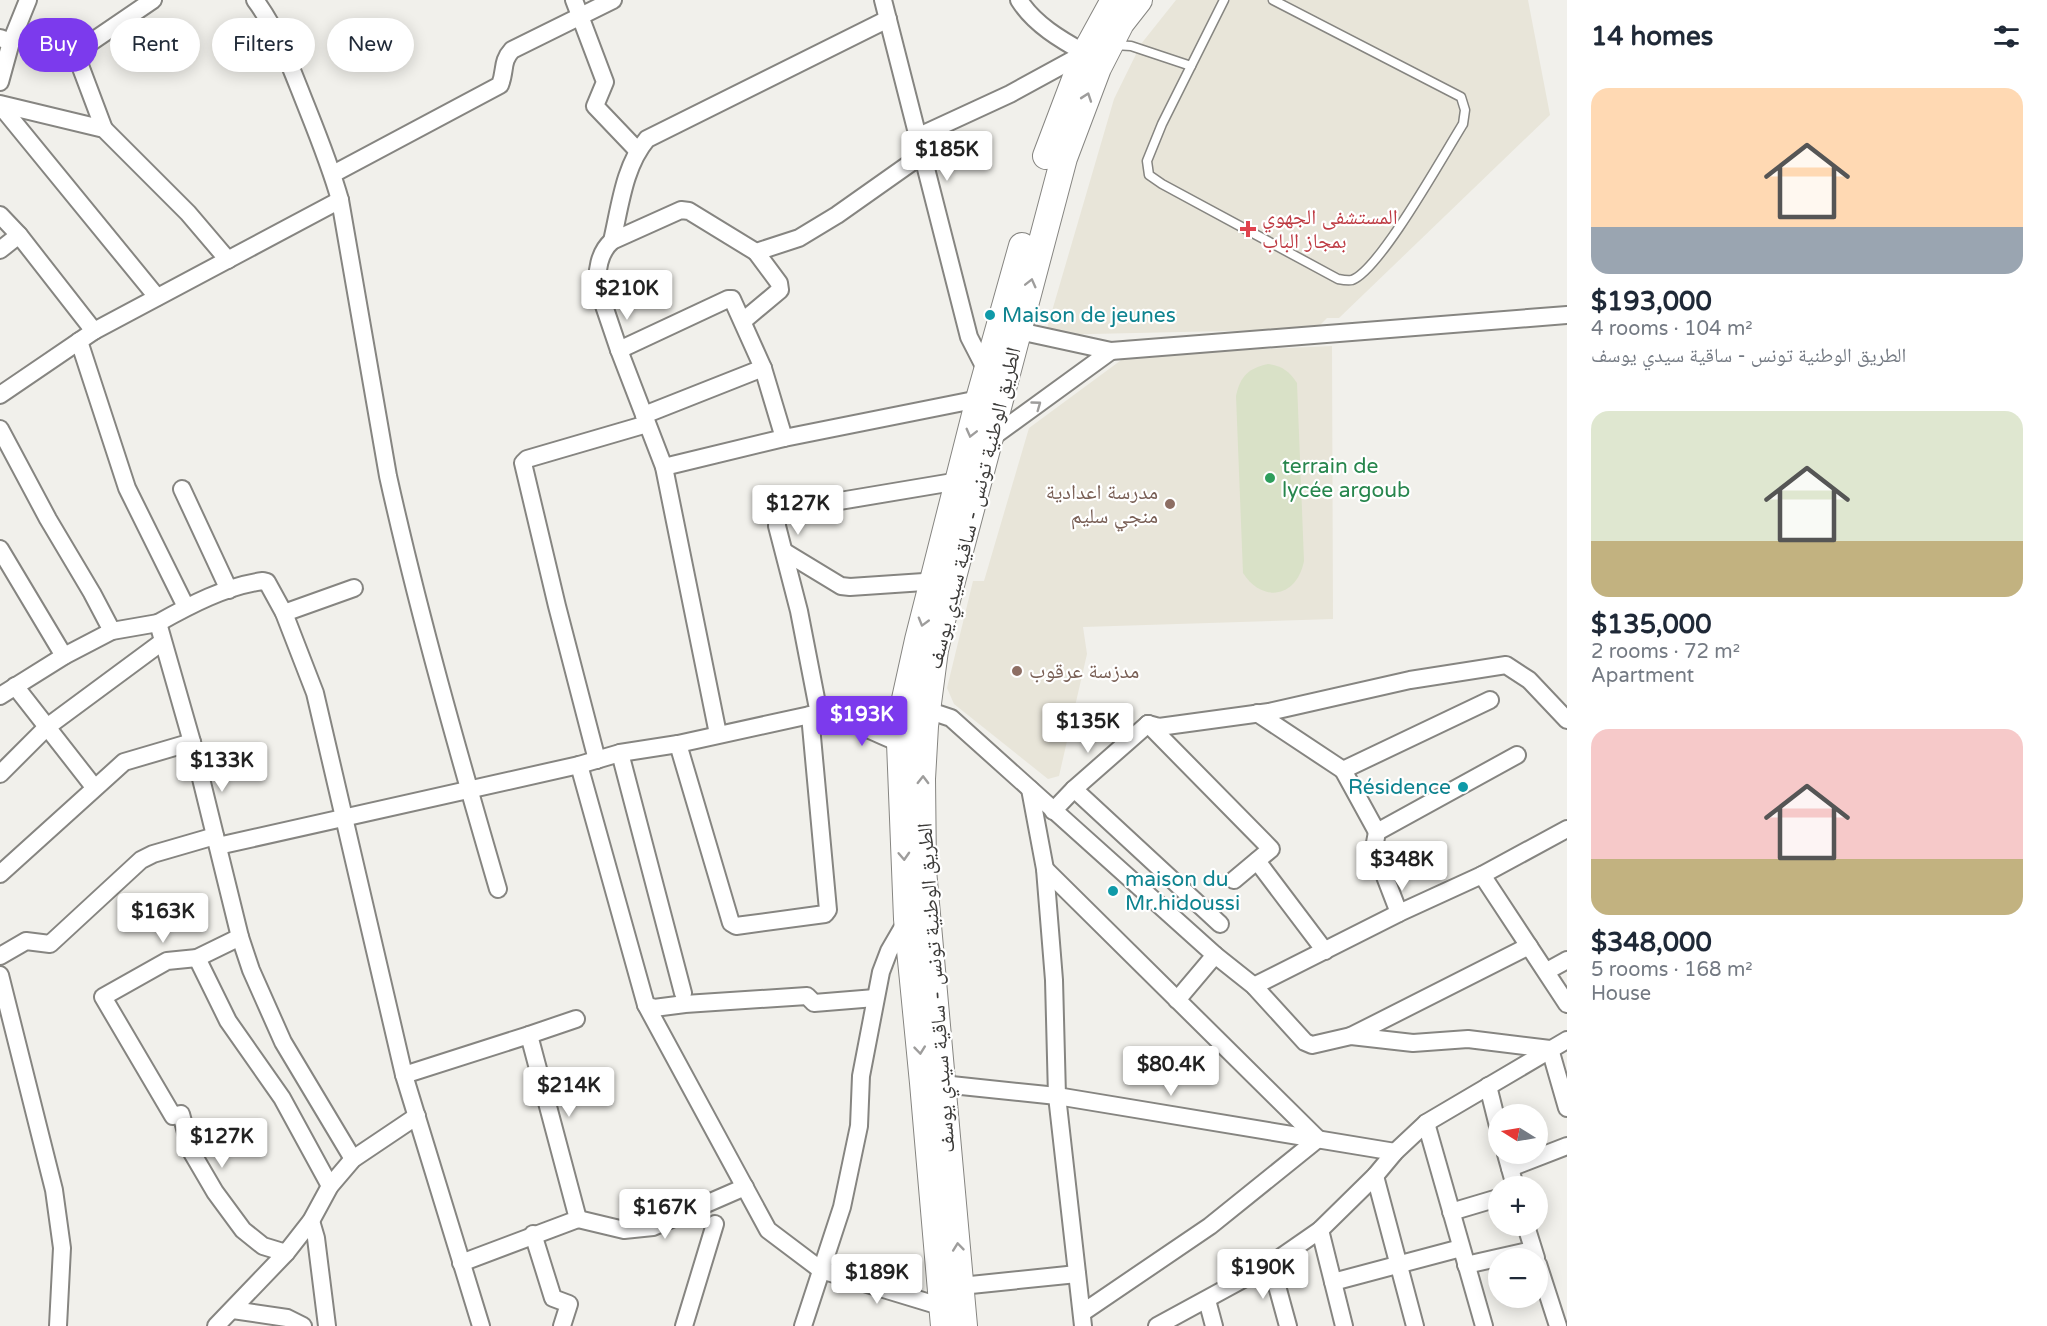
<!DOCTYPE html>
<meta charset="utf-8">
<style>
:root{--surface:#fff;--page:#f6f6f7;--text:#1f2937;--muted:#747a83;--accent:#7c3aed}
body{margin:0;font-family:"Varela Round","Noto Naskh Arabic",sans-serif;background:var(--page);color:var(--text);height:100vh;display:flex;flex-direction:column;font-size:22px;white-space:nowrap}
*{box-sizing:border-box;margin:0}
p{font-size:20px;color:var(--muted)}
.icon{flex:none;width:33px;height:33px;fill:none;stroke:currentColor;stroke-width:2;stroke-linecap:round;stroke-linejoin:round}
.map{position:relative;flex:1;overflow:hidden}
.sheet{display:flex;flex-direction:column;background:var(--surface);width:480px}
.sheet>*{flex:none}
.hud{position:absolute;left:18px;top:18px;width:570px;height:54px;display:flex;gap:12px}
.needle{width:39px;rotate:281deg}
.fabs{position:absolute;left:1488px;top:1104px;display:grid;gap:12px}
.fabs a{display:grid;place-items:center;width:60px;height:60px;border-radius:50%;background:var(--surface);box-shadow:0 3px 15px #0003;font-size:30px}
.price{position:absolute;translate:-50% -51px;padding:0 14px;border-radius:6px;background:#fff;color:#222;font-size:20px;line-height:39px;filter:drop-shadow(0 2px 3px #0008)}
.price::after{content:'';position:absolute;left:50%;top:36px;width:18px;height:14px;margin-left:-9px;background:inherit;clip-path:polygon(0 0,100% 0,50% 100%)}
.price.on{background:var(--accent);color:#fff}
ul{padding:0;list-style:none}
li{display:grid;align-content:center;gap:12px;height:318px;padding:0 24px}
li span{display:grid;place-items:center;height:186px;border-radius:18px;color:#555}
li>.icon{margin-inline-start:auto}
span .icon{width:108px;height:108px;fill:#fffc;stroke-width:1}
li b{font-size:26px}
h2{display:flex;justify-content:space-between;align-items:center;height:72px;padding:0 24px;font-size:26px}
.chip{padding:0 21px;border-radius:27px;background:var(--surface);box-shadow:0 3px 15px #0003;font-size:21px;line-height:54px}
.chip.on{background:var(--accent);color:#fff}
main{display:flex;flex:1;min-height:0}
.map>svg:first-child{display:block}
</style>
<main>
<div class="map">
<svg width="1567" height="1326" viewBox="0 0 1567 1326">
<rect width="100%" height="100%" fill="#f1f0eb"/>
<g fill="#e8e5d9">
<path d="M 1176,0 L 1528,0 L 1550,115 L 1339,318 L 1327,318 L 1316,329 L 1045,335 L 1114,99 L 1141,44 Z"/>
<path d="M 1332,346 L 1333,619 L 1083,627 L 1087,654 L 1059,776 L 1048,779 L 954,704 L 947,688 L 973,581 L 984,581 L 1029,428 L 1128,355 Z"/>
</g>
<path fill="#d9e1c7" d="M 1268,364 C 1282,366 1289,371 1297,383 L 1304,561 C 1297,597 1263,604 1243,573 L 1236,396 C 1240,376 1249,368 1268,364 Z"/>
<g fill="none" stroke-linecap="round" stroke-linejoin="round">
<g stroke="#868581" stroke-width="11">
<g id="service">
<path d="M 1224,0 L 1162,124 L 1147,161 L 1149,175 L 1162,184 L 1338,279 C 1343,280 1348,281 1352,280 C 1380,270 1444,154 1463,124 L 1465,110 L 1461,97 L 1273,0"/>
<path d="M 1114,45 L 1131,46 L 1191,66"/>
</g>
</g>
<g stroke="#868581" stroke-width="20">
<g id="minor">
<path d="M 255,0 C 279,32 292,71 307,108 C 319,138 331,168 340,200 L 388,476 C 419,615 458,752 498,889"/>
<path d="M 574,0 L 605,82 L 595,106 L 637,150"/>
<path d="M 883,0 L 969,337 L 987,372"/>
<path d="M 1019,0 C 1034,24 1061,40 1085,53"/>
<path d="M 0,38 L 11,42 L 0,82"/>
<path d="M 11,42 L 28,0"/>
<path d="M 0,104 L 104,129 L 188,213 L 228,260"/>
<path d="M 0,105 L 157,297"/>
<path d="M 104,129 L 78,60 L 81,49 L 153,0"/>
<path d="M 919,136 L 1010,94 L 1085,53"/>
<path d="M 333,174 L 500,85 C 506,70 501,62 512,50 L 613,0"/>
<path d="M 0,215 L 19,235"/>
<path d="M 612,241 C 620,207 624,166 647,139 L 888,19"/>
<path d="M 0,250 L 19,235 L 94,331"/>
<path d="M 743,321 L 780,290 L 779,283 L 756,252"/>
<path d="M 1019,331 L 1111,351 L 1567,315"/>
<path d="M 79,341 L 127,488 L 186,607"/>
<path d="M 619,350 L 728,299 L 732,299 L 763,368 L 784,438"/>
<path d="M 0,395 L 94,331 L 340,200"/>
<path d="M 644,415 L 763,368"/>
<path d="M 0,429 L 48,519 L 92,593 L 112,631"/>
<path d="M 990,439 L 1111,351"/>
<path d="M 664,467 L 784,438 L 979,399"/>
<path d="M 182,489 L 229,590"/>
<path d="M 0,549 L 64,656"/>
<path d="M 785,552 L 841,586 L 850,587 L 924,582 L 933,584"/>
<path d="M 284,613 L 354,588"/>
<path d="M 158,623 C 190,605 226,586 263,581 L 267,582 L 284,613 L 315,693 L 404,1075 L 481,1326"/>
<path d="M 15,686 L 94,787"/>
<path d="M 0,696 L 64,656 L 112,631 L 158,623 L 192,742 L 240,937 L 251,970 L 283,1042 L 353,1159"/>
<path d="M 927,710 L 951,718 L 1215,955 L 1254,986 L 1305,1042 L 1312,1045 L 1351,1036 L 1413,1043 L 1468,1039 L 1550,1049 L 1567,1108"/>
<path d="M 1257,713 L 1343,770"/>
<path d="M 819,714 L 799,611 L 777,526 C 777,514 781,513 792,509 L 959,481"/>
<path d="M 838,718 L 886,708 L 903,708"/>
<path d="M 1148,724 L 1159,727 L 1269,712 L 1410,680 L 1506,665 L 1529,680 L 1567,720"/>
<path d="M 1148,724 L 1271,849 L 1234,880"/>
<path d="M 718,734 L 664,467 L 619,350 L 598,288 C 596,272 599,252 612,241 L 681,210 L 689,211 L 756,252 L 799,238 L 837,215 L 922,155"/>
<path d="M 678,744 L 731,923 L 736,926 L 825,914 L 828,910 L 810,715"/>
<path d="M 620,753 L 683,993"/>
<path d="M 597,760 L 557,606 L 523,463 L 527,459 L 647,424"/>
<path d="M 579,765 L 646,1005 L 768,1230 L 821,1270 L 943,1307"/>
<path d="M 0,774 L 47,727 L 162,642"/>
<path d="M 1030,789 L 1045,869 L 1054,980 L 1057,1096 L 1083,1326"/>
<path d="M 1074,789 L 1220,924"/>
<path d="M 1053,811 L 1074,789 L 1148,724"/>
<path d="M 1377,832 L 1343,770 L 1490,700"/>
<path d="M 218,846 L 579,765 L 620,753 L 678,744 L 810,715 C 841,712 872,733 900,743"/>
<path d="M 1257,861 L 1325,951"/>
<path d="M 1045,869 L 1318,1139 L 1210,1226 L 1082,1313"/>
<path d="M 0,874 L 124,762 L 192,742"/>
<path d="M 1482,875 L 1567,1004"/>
<path d="M 1399,913 L 1374,848 L 1377,832 L 1517,755"/>
<path d="M 240,937 L 197,958 L 167,961 L 103,997 L 173,1116 L 181,1114 L 191,1151 L 215,1192 L 243,1230 L 263,1246 L 286,1253"/>
<path d="M 0,956 L 26,941 L 50,944 L 141,860 L 153,854 L 215,836"/>
<path d="M 197,958 L 228,1021 L 282,1098 L 330,1186"/>
<path d="M 1547,971 L 1567,960"/>
<path d="M 0,975 L 54,1190 L 62,1248 L 58,1326"/>
<path d="M 1254,986 L 1399,913 L 1482,875 L 1567,829"/>
<path d="M 1177,1000 L 1215,955"/>
<path d="M 646,1005 L 654,1008 L 685,1004 L 807,996 L 814,1003 L 875,998"/>
<path d="M 529,1035 L 576,1019"/>
<path d="M 1351,1036 L 1529,946"/>
<path d="M 404,1075 L 529,1035 L 578,1219 L 461,1263"/>
<path d="M 942,1084 L 1057,1096 L 1395,1152"/>
<path d="M 1488,1086 L 1498,1126"/>
<path d="M 1426,1123 L 1484,1326"/>
<path d="M 1506,1154 L 1515,1186"/>
<path d="M 1510,1168 L 1567,1146"/>
<path d="M 1375,1176 L 1415,1326"/>
<path d="M 1451,1212 L 1498,1198"/>
<path d="M 578,1219 L 624,1230 L 653,1227 L 745,1187"/>
<path d="M 311,1221 L 316,1238 L 327,1326"/>
<path d="M 1526,1226 L 1536,1258"/>
<path d="M 1320,1230 L 1344,1326"/>
<path d="M 533,1234 L 553,1298 L 569,1304 L 562,1326"/>
<path d="M 1271,1264 L 1288,1326"/>
<path d="M 1538,1264 L 1558,1326"/>
<path d="M 1466,1265 L 1533,1250"/>
<path d="M 1333,1282 L 1461,1248"/>
<path d="M 961,1286 L 1077,1274"/>
<path d="M 1207,1300 L 1214,1326"/>
<path d="M 233,1310 L 287,1318 L 303,1326"/>
<path d="M 216,1326 L 286,1253 L 311,1221 L 330,1186 L 353,1159 L 417,1116"/>
<path d="M 684,1326 L 715,1224"/>
<path d="M 803,1326 L 842,1207 L 859,1126 L 861,1076 L 881,972 L 889,951 L 907,920"/>
<path d="M 1157,1326 L 1271,1264 L 1320,1230 L 1375,1176 L 1395,1152 L 1426,1123 L 1567,1040"/>
</g>
</g>
<g stroke="#868581" stroke-width="28">
<g id="primary">
<path d="M 1046,156 L 1085,53 L 1114,0"/>
<path d="M 944,1326 L 923,1083 L 907,919 L 900,743 L 903,708 L 918,640 L 979,399 L 1022,246"/>
<path d="M 964,1326 L 923,870 L 922,779 L 925,726 L 935,650 L 947,600 L 1064,158 L 1098,68 L 1121,23 L 1139,0"/>
</g>
</g>
<use href="#service" stroke="#fff" stroke-width="8"/>
<use href="#minor" stroke="#fff" stroke-width="16"/>
<use href="#primary" stroke="#fff" stroke-width="26"/>
</g>
<defs><path id="oneway-chevron" d="M-2-3.5L2.5 0L-2 3.5" fill="none" stroke-width="1.6" stroke-linecap="round" stroke-linejoin="round" transform="scale(1.5)"/></defs>
<g stroke="#9e9d9c">
<use href="#oneway-chevron" transform="translate(1087 97) rotate(-71)"/>
<use href="#oneway-chevron" transform="translate(1031 283) rotate(-76)"/>
<use href="#oneway-chevron" transform="translate(1037 405) rotate(-36)"/>
<use href="#oneway-chevron" transform="translate(971 433) rotate(104)"/>
<use href="#oneway-chevron" transform="translate(923 622) rotate(106)"/>
<use href="#oneway-chevron" transform="translate(923 780) rotate(-89)"/>
<use href="#oneway-chevron" transform="translate(904 856) rotate(87)"/>
<use href="#oneway-chevron" transform="translate(920 1050) rotate(84)"/>
<use href="#oneway-chevron" transform="translate(958 1247) rotate(-96)"/>
</g>
<path fill="#e0444e" stroke="#fff" stroke-width="2" d="M1245 220h6v6h6v6h-6v6h-6v-6h-6v-6h6z"/>
<g fill="#0f9aa8" stroke="#fff" stroke-width="2">
<circle cx="990" cy="315" r="6"/>
<circle cx="1463" cy="787" r="6"/>
<circle cx="1113" cy="891" r="6"/>
</g>
<circle fill="#2e9e5b" stroke="#fff" stroke-width="2" cx="1270" cy="478" r="6"/>
<g fill="#8d6e63" stroke="#fff" stroke-width="2">
<circle cx="1170" cy="504" r="6"/>
<circle cx="1017" cy="671" r="6"/>
</g>
<g text-anchor="middle" stroke-width="4.5" stroke-linejoin="round" paint-order="stroke">
<g font-size="21" fill="#be3a42" stroke="#fff" text-anchor="start">
<text x="1262" y="224">المستشفى الجهوي<tspan x="1262" dy="24">بمجاز الباب</tspan></text>
</g>
<g font-size="21" fill="#0d838f" stroke="#fff" text-anchor="start">
<text x="1002" y="322">Maison de jeunes</text>
<text x="1451" y="794" text-anchor="end">Résidence</text>
<text x="1125" y="886">maison du<tspan x="1125" dy="24">Mr.hidoussi</tspan></text>
</g>
<g font-size="21" fill="#27864d" stroke="#fff" text-anchor="start">
<text x="1282" y="473">terrain de<tspan x="1282" dy="24">lycée argoub</tspan></text>
</g>
<g font-size="21" fill="#785e54" stroke="#fff" text-anchor="end">
<text x="1158" y="499">مدرسة اعدادية<tspan x="1158" dy="24">منجي سليم</tspan></text>
<text x="1029" y="678" text-anchor="start">مدزسة عرقوب</text>
</g>
<g font-size="21" fill="#3c3b39" stroke="#fff">
<text transform="translate(974 508) rotate(-76)" y="7">الطريق الوطنية تونس - ساقية سيدي يوسف</text>
<text transform="translate(936 988) rotate(-94)" y="7">الطريق الوطنية تونس - ساقية سيدي يوسف</text>
</g>
</g>
</svg>
<div class="fabs">
<a><svg class="needle" viewBox="-14 -14 28 28"><path d="M0-13l5 13h-10z" fill="#e53935"/><path d="M0 13l5-13h-10z" fill="#747a83"/></svg></a>
<a>+</a>
<a>−</a>
</div>
<b class="price" style="left:947px;top:182px">$185K</b>
<b class="price" style="left:627px;top:321px">$210K</b>
<b class="price" style="left:798px;top:536px">$127K</b>
<b class="price on" style="left:862px;top:747px">$193K</b>
<b class="price" style="left:1088px;top:754px">$135K</b>
<b class="price" style="left:222px;top:793px">$133K</b>
<b class="price" style="left:1402px;top:892px">$348K</b>
<b class="price" style="left:163px;top:944px">$163K</b>
<b class="price" style="left:1171px;top:1097px">$80.4K</b>
<b class="price" style="left:569px;top:1118px">$214K</b>
<b class="price" style="left:222px;top:1169px">$127K</b>
<b class="price" style="left:665px;top:1240px">$167K</b>
<b class="price" style="left:1263px;top:1300px">$190K</b>
<b class="price" style="left:877px;top:1305px">$189K</b>
<div class="hud">
<a class="chip on">Buy</a>
<a class="chip">Rent</a>
<a class="chip">Filters</a>
<a class="chip">New</a>
</div>
</div>
<section class="sheet">
<h2>14 homes<svg class="icon" aria-label="filters" viewBox="0 0 24 24"><path d="M4 7h16M4 17h16"/><circle cx="9" cy="7" r="2"/><circle cx="15" cy="17" r="2"/></svg></h2>
<ul>
<li><span style="background:linear-gradient(#ffd9b3 75%,#9aa5b1 0)"><svg class="icon" aria-label="home" viewBox="0 0 24 24"><path d="M3 11l9-7 9 7M6 9v11h12V9"/></svg></span><div><b>$193,000</b><p>4 rooms · 104 m²</p><p>الطريق الوطنية تونس - ساقية سيدي يوسف</p></div></li>
<li><span style="background:linear-gradient(#dfe7d0 70%,#c2b280 0)"><svg class="icon" aria-label="home" viewBox="0 0 24 24"><path d="M3 11l9-7 9 7M6 9v11h12V9"/></svg></span><div><b>$135,000</b><p>2 rooms · 72 m²</p><p>Apartment</p></div></li>
<li><span style="background:linear-gradient(#f6c9c9 70%,#c2b280 0)"><svg class="icon" aria-label="home" viewBox="0 0 24 24"><path d="M3 11l9-7 9 7M6 9v11h12V9"/></svg></span><div><b>$348,000</b><p>5 rooms · 168 m²</p><p>House</p></div></li>
</ul>
</section>
</main>
